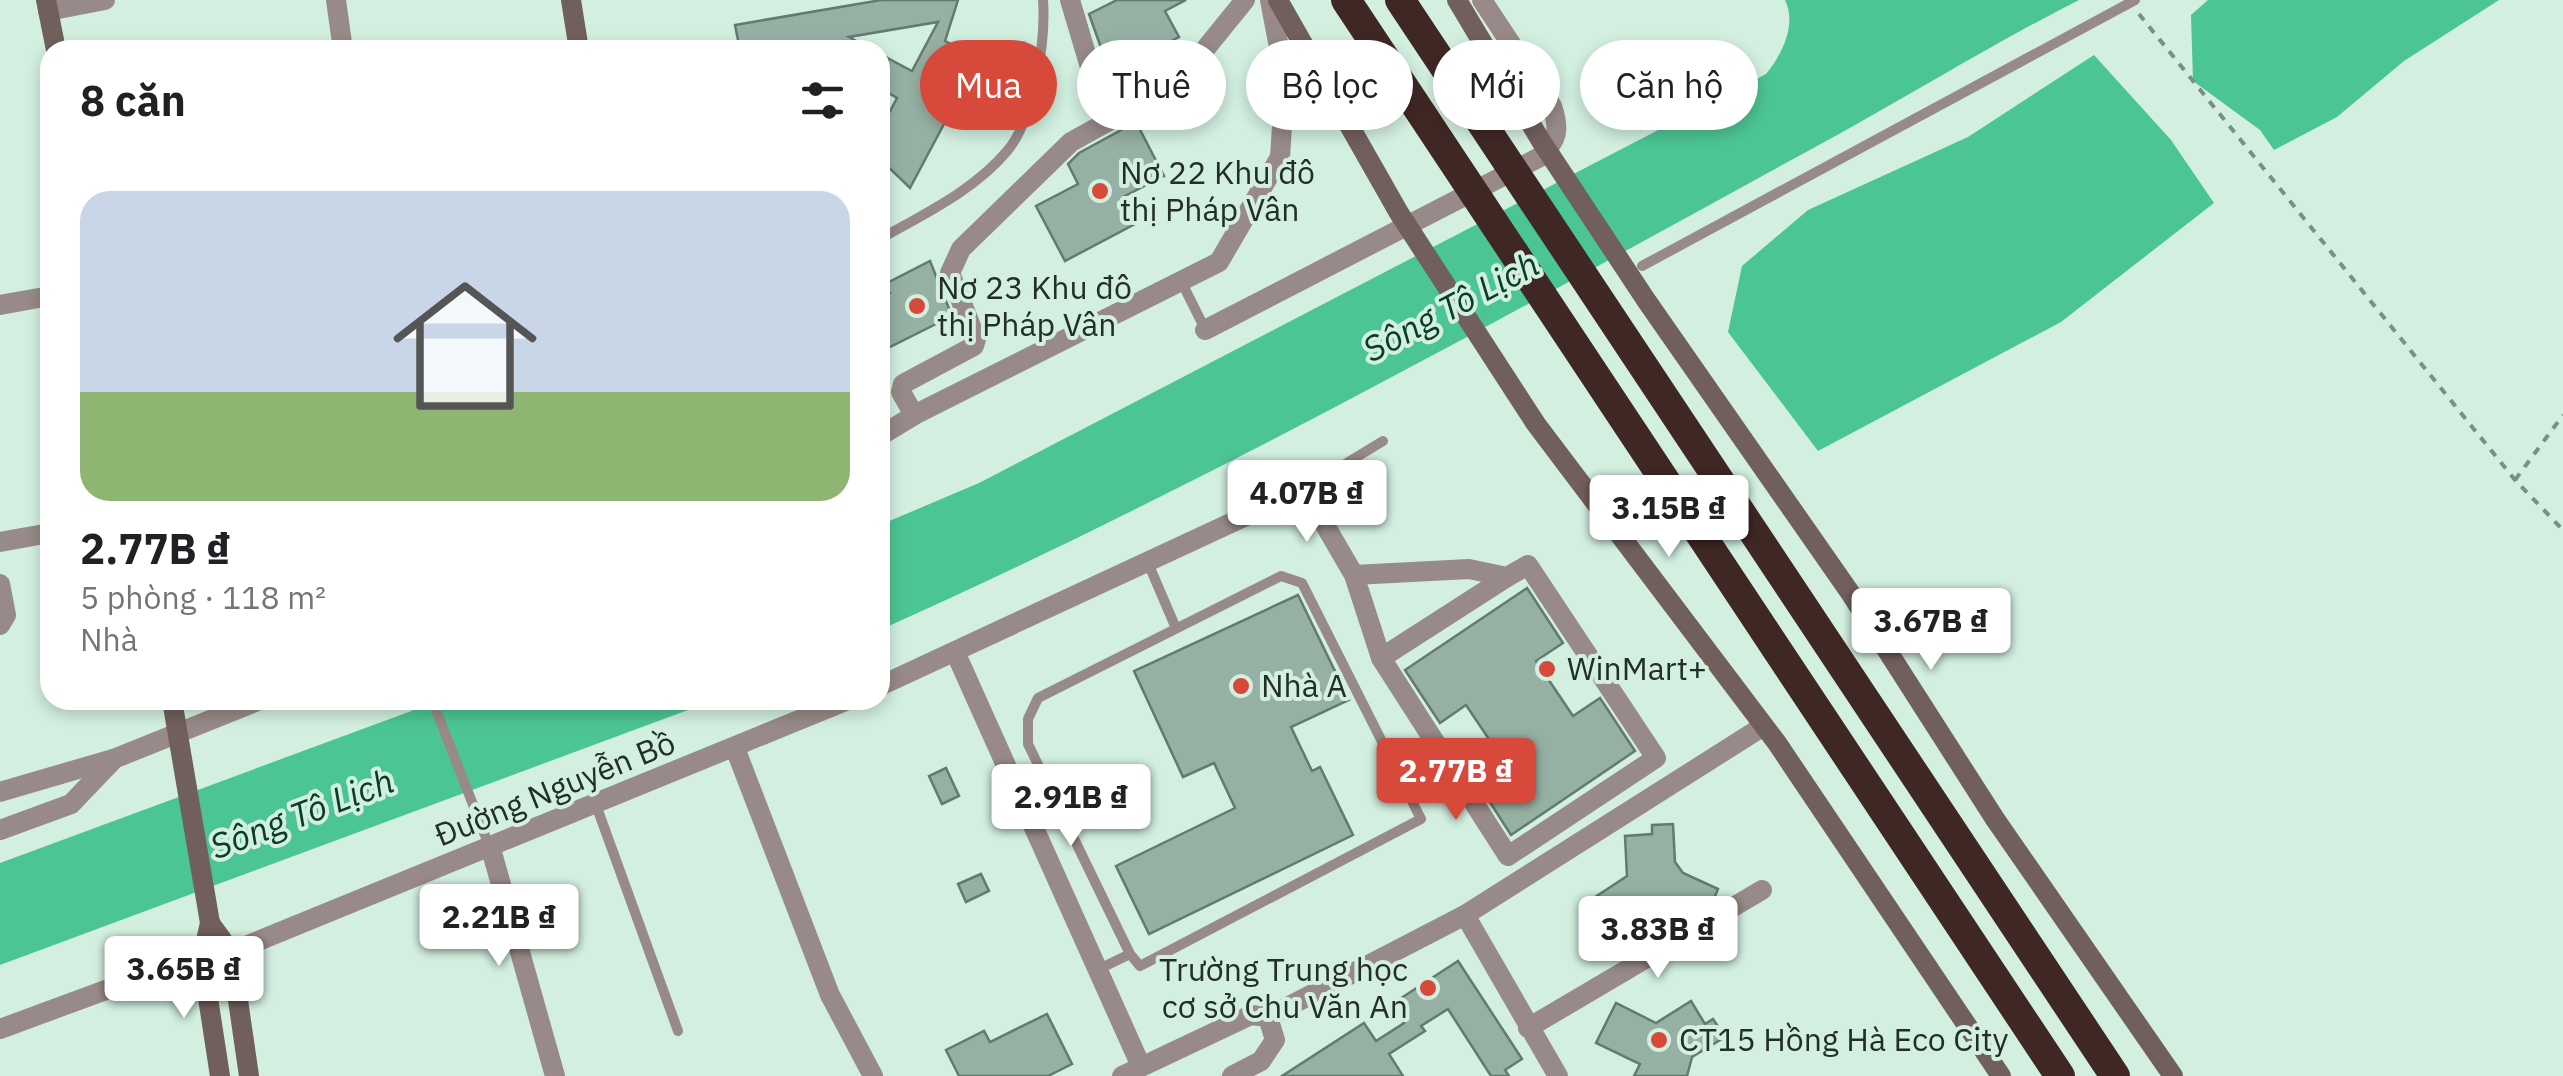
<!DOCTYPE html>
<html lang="vi">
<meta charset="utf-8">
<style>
:root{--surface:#fff;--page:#f6f6f6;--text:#202124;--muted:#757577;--line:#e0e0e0;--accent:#d6493b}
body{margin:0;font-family:"IBM Plex Sans",sans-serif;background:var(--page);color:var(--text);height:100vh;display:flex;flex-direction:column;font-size:38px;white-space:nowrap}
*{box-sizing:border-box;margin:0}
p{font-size:32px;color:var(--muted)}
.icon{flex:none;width:55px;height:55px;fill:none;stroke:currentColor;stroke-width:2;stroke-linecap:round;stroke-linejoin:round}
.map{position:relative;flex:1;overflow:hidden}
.details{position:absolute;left:40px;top:40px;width:850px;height:670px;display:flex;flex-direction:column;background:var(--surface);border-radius:30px;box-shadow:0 5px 15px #0003}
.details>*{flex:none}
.guide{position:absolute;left:920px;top:40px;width:950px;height:90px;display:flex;gap:20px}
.price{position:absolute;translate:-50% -85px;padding:0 22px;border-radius:10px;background:#fff;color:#222;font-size:32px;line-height:65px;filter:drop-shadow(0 2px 5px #0008)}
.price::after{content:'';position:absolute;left:50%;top:60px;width:30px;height:22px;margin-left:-15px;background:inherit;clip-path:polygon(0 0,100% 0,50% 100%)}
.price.active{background:var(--accent);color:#fff}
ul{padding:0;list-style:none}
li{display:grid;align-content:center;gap:20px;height:530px;padding:0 40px}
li+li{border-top:2px solid var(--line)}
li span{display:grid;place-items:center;height:310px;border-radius:30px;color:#555}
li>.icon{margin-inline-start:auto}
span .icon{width:180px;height:180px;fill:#fffc;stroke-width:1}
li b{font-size:42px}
h2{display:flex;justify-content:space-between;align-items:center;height:120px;padding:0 40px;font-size:42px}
.tag{padding:0 35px;border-radius:45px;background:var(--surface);box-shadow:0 5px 15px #0003;font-size:35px;line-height:90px}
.tag.active{background:var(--accent);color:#fff}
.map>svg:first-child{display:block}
</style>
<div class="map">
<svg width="2563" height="1076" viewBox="0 0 2563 1076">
<rect width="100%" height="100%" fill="#d2efe0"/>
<g fill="#4cc594">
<path d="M 1785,0 L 2079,0 C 2000,40 1925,86 1848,129 C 1530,303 1211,482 880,630 L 880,525 L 979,483 L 1766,74 C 1782,55 1797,24 1785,0 Z"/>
<path d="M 2208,0 L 2499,0 L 2404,61 L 2337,117 L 2274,150 L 2260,130 L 2193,81 L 2191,15 Z"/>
<path d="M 2094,55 L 2171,140 L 2214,203 L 2061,322 L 1818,451 L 1728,332 L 1742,266 L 1808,210 L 1968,137 Z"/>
<path d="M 441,700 L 715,700 L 0,965 L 0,863 Z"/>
</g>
<g fill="#96b1a3" stroke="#617b6e" stroke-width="2.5">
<path d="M 881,0 L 958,0 L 945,41 L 979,58 L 910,188 L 880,159 L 880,130 L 897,98 L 880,88 L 880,54 L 912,71 L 938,22 L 849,37 L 873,50 L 740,50 L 735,25 Z"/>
<path d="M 1117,0 L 1186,0 L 1165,11 L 1179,37 L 1110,73 L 1089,14 Z"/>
<path d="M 1136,122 L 1164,176 L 1121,198 L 1135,224 L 1065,261 L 1036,206 L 1078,184 L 1068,164 L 1079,153 Z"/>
<path d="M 930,261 L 952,316 L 880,352 L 880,298 L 890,293 L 885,284 Z"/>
<path d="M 1527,588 L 1563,643 L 1536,661 L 1573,716 L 1600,698 L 1635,751 L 1511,835 L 1477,782 L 1505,763 L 1466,705 L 1440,723 L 1405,670 Z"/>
<path d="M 1298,595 L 1349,700 L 1291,727 L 1312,771 L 1320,767 L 1353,835 L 1149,934 L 1116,866 L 1235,808 L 1214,763 L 1183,777 L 1134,671 Z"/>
<path d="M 946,768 L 959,796 L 942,804 L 929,776 Z"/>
<path d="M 1673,824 L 1675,862 L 1683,873 L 1718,889 L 1712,904 L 1674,926 L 1662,921 L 1654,910 L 1614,938 L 1589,901 L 1627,876 L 1625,836 L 1652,834 L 1652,825 Z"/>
<path d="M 981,874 L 989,891 L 966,902 L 958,884 Z"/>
<path d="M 1458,961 L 1522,1059 L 1505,1070 L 1509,1076 L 1491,1076 L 1448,1009 L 1421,1026 L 1425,1031 L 1389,1054 L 1403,1076 L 1282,1076 L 1364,1023 L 1376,1041 L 1404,1023 L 1392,1004 Z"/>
<path d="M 1691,1001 L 1705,1024 L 1713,1019 L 1725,1037 L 1692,1057 L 1687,1076 L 1634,1076 L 1640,1064 L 1596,1043 L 1616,1003 L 1656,1023 Z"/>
<path d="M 1047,1014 L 1072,1064 L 1048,1076 L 959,1076 L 946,1050 L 984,1031 L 990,1042 Z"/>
</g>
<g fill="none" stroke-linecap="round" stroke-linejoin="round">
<g stroke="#7b8f85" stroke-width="4" stroke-dasharray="8 8" stroke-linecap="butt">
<path d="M 2139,14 L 2515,480 L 2563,530"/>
<path d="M 2515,480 L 2563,415"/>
</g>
<g stroke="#978a88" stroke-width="10">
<path d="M 880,239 C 924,214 975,190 1008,150 C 1034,118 1046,40 1043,0"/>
<path d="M 1642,266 L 2135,0"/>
<path d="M 1181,281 L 1205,329"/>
<path d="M 1304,489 L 1383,441"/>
<path d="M 1148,563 L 1175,626"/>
<path d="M 432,700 L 490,848"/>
<path d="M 596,805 L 678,1031"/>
<path d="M 1097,970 L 1130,954 L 1028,744 L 1028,719 L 1038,698 L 1281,576 L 1302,583 L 1421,819 L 1140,966 L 1130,954"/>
</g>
<g stroke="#978a88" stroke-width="20">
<path d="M 336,0 L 343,50"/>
<path d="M 1070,0 L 1106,121"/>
<path d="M 48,11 L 105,0"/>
<path d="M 0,305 L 50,296"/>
<path d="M 1205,330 L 1540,157 C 1558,140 1560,130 1552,106 L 1482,0"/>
<path d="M 914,415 L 901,392 L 903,384 L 974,346 L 976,339 L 950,273 L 961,249 L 1071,142 L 1145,101 L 1202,53 L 1245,0"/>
<path d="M 880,436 L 918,413 L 1219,262 L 1280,157 L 1285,79 L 1270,0"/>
<path d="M 0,542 L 50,533"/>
<path d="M 0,584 L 6,615 L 0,625"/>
<path d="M 956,654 L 1140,1064"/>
<path d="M 1381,658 L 1507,577"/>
<path d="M 880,686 L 1304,489 L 1354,575 L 1381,658 L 1508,856 L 1656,758 L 1528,565 L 1507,577 L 1469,569 L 1354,575"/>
<path d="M 735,748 L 830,995 L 873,1076"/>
<path d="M 0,792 L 116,758 L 260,700"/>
<path d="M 0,830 L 71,804 L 114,759"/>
<path d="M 491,849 L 555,1076"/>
<path d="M 1465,915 L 1558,1076"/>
<path d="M 1528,1028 L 1762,890"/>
<path d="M 0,1029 L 133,980 L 231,952 L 848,700"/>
<path d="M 1122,1076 L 1251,1015 L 1268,1017 L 1465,915 L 1762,727"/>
<path d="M 1232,1076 L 1261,1061 L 1275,1040 L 1268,1017"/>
</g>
<g stroke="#715f5c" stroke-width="20">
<path d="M 46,0 L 56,50"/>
<path d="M 571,0 L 579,50"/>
<path d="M 1278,0 L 1399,213 L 1536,424 L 1777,743 L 2001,1076"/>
<path d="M 1457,0 L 1541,141 L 1646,300 L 1851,594 L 1995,819 L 2173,1076"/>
<path d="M 172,700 L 210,923 L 202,959 L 220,1076"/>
<path d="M 210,923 L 231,952 L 249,1076"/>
</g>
<g stroke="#3f2724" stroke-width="30">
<path d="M 1346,0 L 2060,1076"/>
<path d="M 1400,0 L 2115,1076"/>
</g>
</g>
<g fill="#d6493b" stroke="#d2efe0" stroke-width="4">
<circle cx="1100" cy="191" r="10"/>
<circle cx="917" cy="306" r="10"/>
<circle cx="1547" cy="669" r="10"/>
<circle cx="1241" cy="686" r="10"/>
<circle cx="1428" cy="988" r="10"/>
<circle cx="1659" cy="1040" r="10"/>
</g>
<g text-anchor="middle" stroke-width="8" stroke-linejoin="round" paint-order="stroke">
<g font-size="32" fill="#232e29" stroke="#d2efe0" text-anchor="start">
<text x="1120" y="184">Nơ 22 Khu đô<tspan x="1120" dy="37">thị Pháp Vân</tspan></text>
<text x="937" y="299">Nơ 23 Khu đô<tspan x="937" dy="37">thị Pháp Vân</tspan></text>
<text x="1567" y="680">WinMart+</text>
<text x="1261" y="697">Nhà A</text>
<text x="1408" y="981" text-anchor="end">Trường Trung học<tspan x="1408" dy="37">cơ sở Chu Văn An</tspan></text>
<text x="1679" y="1051">CT15 Hồng Hà Eco City</text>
</g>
<g font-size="32" fill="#232e29" stroke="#d2efe0">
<text transform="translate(555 789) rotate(-22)" y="11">Đường Nguyễn Bồ</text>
</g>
<g font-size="35" font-style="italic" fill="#083d2a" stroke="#d2efe0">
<text transform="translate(1451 307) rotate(-28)" y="12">Sông Tô Lịch</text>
<text transform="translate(302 814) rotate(-21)" y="12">Sông Tô Lịch</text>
</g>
</g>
</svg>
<b class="price" style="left:1307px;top:545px">4.07B ₫</b>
<b class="price" style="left:1669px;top:560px">3.15B ₫</b>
<b class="price" style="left:1931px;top:673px">3.67B ₫</b>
<b class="price active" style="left:1456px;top:823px">2.77B ₫</b>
<b class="price" style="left:1071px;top:849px">2.91B ₫</b>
<b class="price" style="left:499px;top:969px">2.21B ₫</b>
<b class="price" style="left:1658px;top:981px">3.83B ₫</b>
<b class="price" style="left:184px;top:1021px">3.65B ₫</b>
<div class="guide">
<a class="tag active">Mua</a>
<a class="tag">Thuê</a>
<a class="tag">Bộ lọc</a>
<a class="tag">Mới</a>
<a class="tag">Căn hộ</a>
</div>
<section class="details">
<h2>8 căn<svg class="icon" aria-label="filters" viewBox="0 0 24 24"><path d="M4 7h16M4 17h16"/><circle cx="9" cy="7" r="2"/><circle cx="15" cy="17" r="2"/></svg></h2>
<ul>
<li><span style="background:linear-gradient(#c9d6e8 65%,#8fb573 0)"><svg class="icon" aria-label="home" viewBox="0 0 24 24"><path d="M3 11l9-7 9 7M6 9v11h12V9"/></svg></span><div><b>2.77B ₫</b><p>5 phòng · 118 m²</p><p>Nhà</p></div></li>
</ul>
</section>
</div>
